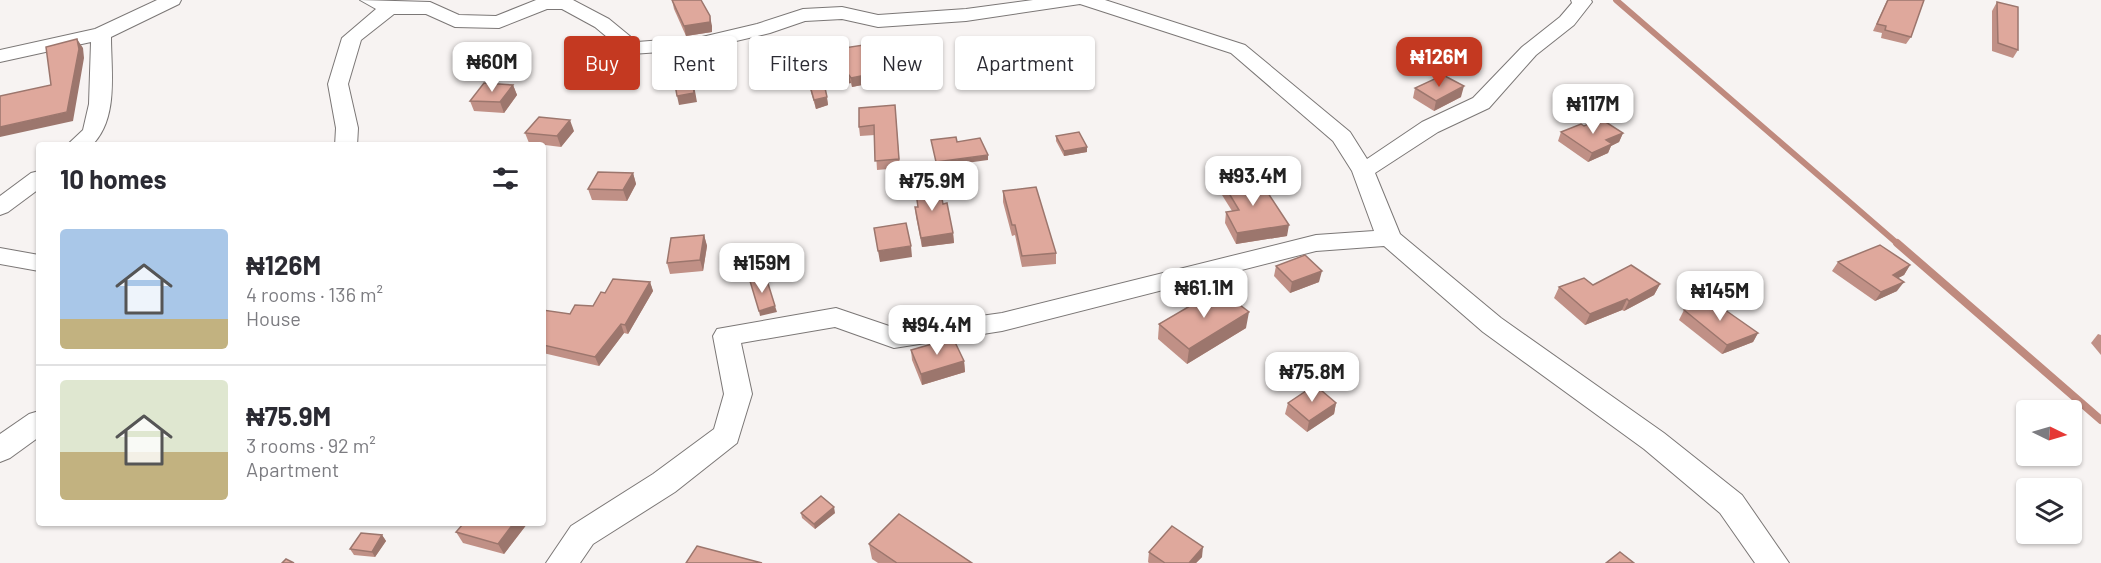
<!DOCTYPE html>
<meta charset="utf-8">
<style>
:root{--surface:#fff;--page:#f7f7f7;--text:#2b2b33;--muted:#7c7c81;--line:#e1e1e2;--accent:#c43921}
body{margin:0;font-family:Barlow,sans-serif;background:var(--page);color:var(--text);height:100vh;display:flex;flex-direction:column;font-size:22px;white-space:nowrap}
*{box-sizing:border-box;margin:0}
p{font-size:20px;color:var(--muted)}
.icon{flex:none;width:33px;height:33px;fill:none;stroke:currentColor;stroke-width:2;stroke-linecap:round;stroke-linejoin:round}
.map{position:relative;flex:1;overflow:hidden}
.drawer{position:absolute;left:36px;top:142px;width:510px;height:384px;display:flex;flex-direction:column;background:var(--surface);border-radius:6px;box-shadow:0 2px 4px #0004}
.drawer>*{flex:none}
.top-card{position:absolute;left:564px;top:36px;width:570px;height:54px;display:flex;gap:12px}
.needle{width:39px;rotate:95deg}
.controls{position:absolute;left:2016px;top:400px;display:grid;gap:12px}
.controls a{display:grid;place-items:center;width:66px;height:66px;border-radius:6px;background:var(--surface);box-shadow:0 2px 4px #0004;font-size:30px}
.price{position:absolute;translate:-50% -51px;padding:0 14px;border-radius:12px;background:#fff;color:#222;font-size:20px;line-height:39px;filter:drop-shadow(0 2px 3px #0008)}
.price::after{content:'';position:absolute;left:50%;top:36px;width:18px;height:14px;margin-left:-9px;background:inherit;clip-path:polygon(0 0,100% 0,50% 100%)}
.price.current{background:var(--accent);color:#fff}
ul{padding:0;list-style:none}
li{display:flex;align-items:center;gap:18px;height:150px;padding:0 24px}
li+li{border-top:2px solid var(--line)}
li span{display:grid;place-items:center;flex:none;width:168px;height:120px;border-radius:6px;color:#555}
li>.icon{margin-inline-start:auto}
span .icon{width:72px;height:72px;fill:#fffc;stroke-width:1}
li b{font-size:26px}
h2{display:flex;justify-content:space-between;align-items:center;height:72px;padding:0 24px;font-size:26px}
.tag{padding:0 21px;border-radius:6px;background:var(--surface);box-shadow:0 2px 4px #0004;font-size:21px;line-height:54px}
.tag.current{background:var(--accent);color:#fff}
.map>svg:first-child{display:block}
</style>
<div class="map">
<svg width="2101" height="563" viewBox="0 0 2101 563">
<rect width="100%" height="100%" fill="#f7f3f2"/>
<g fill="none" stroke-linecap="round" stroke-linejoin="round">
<path stroke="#bf8a7e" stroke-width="6" d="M 1616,0 L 1898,244"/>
<path stroke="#bf8a7e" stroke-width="8" d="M 1897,243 L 2101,420"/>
<g stroke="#7b7776" stroke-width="2">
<g id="minor">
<path d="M 157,0 L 181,0 L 179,4 L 111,37 C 111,72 119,120 91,146 L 66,146 L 83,130 L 89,104 L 91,42 L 0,62 L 0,50 L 95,29 Z"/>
<path d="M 360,0 L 430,2 L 459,15 L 496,16 L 536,0 L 573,0 L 609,19 L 637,42 L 702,37 L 757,24 L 803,9 L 842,7 L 878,15 L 966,9 L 1033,0 L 1105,0 L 1245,45 L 1350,132 L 1367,159 L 1422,122 L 1473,98 L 1522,47 L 1560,17 L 1572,3 L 1571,0 L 1591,0 L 1592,2 L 1574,25 L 1536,55 L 1489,108 L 1438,132 L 1375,173 L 1400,234 L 1501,318 L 1664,433 L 1742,495 L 1789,563 L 1755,563 L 1720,513 L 1644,449 L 1483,332 L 1384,246 L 1316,251 L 1002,331 L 894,348 L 835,327 L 741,343 L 752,394 L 737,443 L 675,492 L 593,544 L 580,563 L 546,563 L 571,526 L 653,474 L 714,429 L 724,394 L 713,336 L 717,329 L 836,308 L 895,328 L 1002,313 L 1316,235 L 1374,231 L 1352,171 L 1333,141 L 1231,53 L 1080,4 L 966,21 L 878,27 L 842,19 L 805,21 L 770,33 L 702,49 L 632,54 L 625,52 L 595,27 L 562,9 L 547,9 L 499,28 L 455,27 L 426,14 L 394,14 L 361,40 L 348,84 L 358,128 L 357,146 L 335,146 L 336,128 L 328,84 L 342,38 L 376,9 Z"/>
<path d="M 39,171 L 39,189 L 8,212 L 0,215 L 0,196 L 31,173 Z"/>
<path d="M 0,248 L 39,255 L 39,271 L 0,264 Z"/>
<path d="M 39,411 L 39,437 L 10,458 L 0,462 L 0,434 L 29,414 Z"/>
</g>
</g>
<use href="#minor" fill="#fff" fill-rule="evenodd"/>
</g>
<g fill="#c09086">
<path d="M 672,0 L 712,26 L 712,32 L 686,36 L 674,9 Z"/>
<path d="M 1887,0 L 1924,0 L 1911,37 L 1906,44 L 1881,38 L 1882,33 L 1873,31 Z"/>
<path d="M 1997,2 L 2018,50 L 2013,58 L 1992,51 L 1992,11 Z"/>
<path d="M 797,40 L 818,52 L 881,72 L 882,81 L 852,87 L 851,83 L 825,88 L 828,105 L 816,109 L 798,48 Z"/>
<path d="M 710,44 L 711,49 L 710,86 L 694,52 L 692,47 Z"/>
<path d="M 787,45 L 788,61 L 768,63 L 767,58 Z"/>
<path d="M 513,85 L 517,95 L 504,113 L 474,111 L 470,101 Z"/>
<path d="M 1415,88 L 1461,97 L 1434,111 L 1413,98 Z"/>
<path d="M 895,105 L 900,168 L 877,170 L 875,135 L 860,136 L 859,127 Z"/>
<path d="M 1584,126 L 1623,133 L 1619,142 L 1611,146 L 1608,153 L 1588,162 L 1558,141 L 1561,132 Z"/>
<path d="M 574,131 L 561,147 L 529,143 L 525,133 Z"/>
<path d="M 1056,136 L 1087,152 L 1064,156 L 1056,141 Z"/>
<path d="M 633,173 L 636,184 L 627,201 L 592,200 L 588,189 Z"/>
<path d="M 1224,185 L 1287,236 L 1236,244 L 1225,223 L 1226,212 L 1232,211 L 1222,195 Z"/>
<path d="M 915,186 L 943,204 L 953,233 L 954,243 L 922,247 L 916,217 L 915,207 L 918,207 Z"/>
<path d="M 1003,191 L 1056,253 L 1056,264 L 1022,267 L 1015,235 L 1012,236 L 1003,202 Z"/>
<path d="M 704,235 L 707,246 L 703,271 L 670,274 L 667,263 Z"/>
<path d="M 1838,262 L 1910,265 L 1904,275 L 1898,278 L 1897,291 L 1875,301 L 1832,271 Z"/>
<path d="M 1276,266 L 1319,282 L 1290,293 L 1274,276 Z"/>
<path d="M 650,282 L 653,291 L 628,334 L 624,333 L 599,366 L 543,353 L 543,310 L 570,314 L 593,306 L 605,293 Z"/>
<path d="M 1660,284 L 1654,295 L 1624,311 L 1622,310 L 1585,325 L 1554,298 L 1559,287 L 1593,285 Z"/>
<path d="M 1684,310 L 1758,333 L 1753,342 L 1722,354 L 1679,320 Z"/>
<path d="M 1159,324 L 1246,328 L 1187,364 L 1158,339 Z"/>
<path d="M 2098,334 L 2101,335 L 2101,355 L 2091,343 Z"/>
<path d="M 911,350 L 964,361 L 965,372 L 922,385 L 912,360 Z"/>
<path d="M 1288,403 L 1336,403 L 1334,414 L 1307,432 L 1285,414 Z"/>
<path d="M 801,513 L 835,513 L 815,529 L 802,518 Z"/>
<path d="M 463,524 L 527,524 L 504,554 L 463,543 L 456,532 Z"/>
<path d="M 382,535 L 386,541 L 375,557 L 354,555 L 350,549 Z"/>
<path d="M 869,544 L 972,563 L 878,563 L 872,559 Z"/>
<path d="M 1149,552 L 1202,557 L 1196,563 L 1149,563 L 1148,562 Z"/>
</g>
<g fill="#9c766d">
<path d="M 710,16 L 712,26 L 712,32 L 686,36 L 684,26 Z"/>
<path d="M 77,39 L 83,48 L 84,58 L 73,121 L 0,137 L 0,127 L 67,112 Z"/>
<path d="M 710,44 L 711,49 L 710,86 L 709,81 Z"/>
<path d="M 691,69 L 697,102 L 679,105 L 677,96 Z"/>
<path d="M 881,72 L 882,81 L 852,87 L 851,78 Z"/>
<path d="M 849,75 L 851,83 L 825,88 L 823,79 Z"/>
<path d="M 513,85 L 517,95 L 504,113 L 500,102 Z"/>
<path d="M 1464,86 L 1461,97 L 1434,111 L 1436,101 Z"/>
<path d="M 827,97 L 828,105 L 816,109 L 814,100 Z"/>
<path d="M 570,120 L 574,131 L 561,147 L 557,136 Z"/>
<path d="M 1623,133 L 1619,142 L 1611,146 L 1608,153 L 1588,162 L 1592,153 L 1606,140 Z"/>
<path d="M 1087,147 L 1087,152 L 1064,156 L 1064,151 Z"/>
<path d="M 988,155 L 988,160 L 937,167 L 936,162 Z"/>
<path d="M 633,173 L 636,184 L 627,201 L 623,190 Z"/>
<path d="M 1289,225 L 1287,236 L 1236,244 L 1237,233 Z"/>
<path d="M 953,233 L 954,243 L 922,247 L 921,238 Z"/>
<path d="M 704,235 L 707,246 L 703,271 L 700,260 Z"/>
<path d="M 911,246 L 912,257 L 880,262 L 878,251 Z"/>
<path d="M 1910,265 L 1904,275 L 1887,284 L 1893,275 Z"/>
<path d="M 1322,271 L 1319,282 L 1290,293 L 1292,282 Z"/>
<path d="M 650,282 L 653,291 L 628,334 L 625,325 Z"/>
<path d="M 1904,282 L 1897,291 L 1875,301 L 1881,292 Z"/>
<path d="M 1660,284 L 1654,295 L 1624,311 L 1629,301 Z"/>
<path d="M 1627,299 L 1622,310 L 1585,325 L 1590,314 Z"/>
<path d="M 775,306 L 777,312 L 760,316 L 759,311 Z"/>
<path d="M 1249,312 L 1246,328 L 1187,364 L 1189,349 Z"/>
<path d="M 621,324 L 624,333 L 599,366 L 595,357 Z"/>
<path d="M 1758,333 L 1753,342 L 1722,354 L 1727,345 Z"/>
<path d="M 964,361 L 965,372 L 922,385 L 921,374 Z"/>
<path d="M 1336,403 L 1334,414 L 1307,432 L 1309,421 Z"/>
<path d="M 834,507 L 835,513 L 815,529 L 814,524 Z"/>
<path d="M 513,524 L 527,524 L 504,554 L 498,544 Z"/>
<path d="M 382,535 L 386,541 L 375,557 L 372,552 Z"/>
<path d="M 1203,547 L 1202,557 L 1196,563 L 1189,563 Z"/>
</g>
<g fill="#dfa89c" stroke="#9c766d" stroke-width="1.5">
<path d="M 672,0 L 701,0 L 710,16 L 710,22 L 684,26 Z"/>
<path d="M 1888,0 L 1924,0 L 1911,37 L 1885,30 L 1886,26 L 1877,24 Z"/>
<path d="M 1997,2 L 2018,7 L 2018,50 L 1998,43 Z"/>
<path d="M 815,38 L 818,52 L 870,44 L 881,72 L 851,78 L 849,75 L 823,79 L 827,97 L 814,100 L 797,40 Z"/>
<path d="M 77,39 L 79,49 L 67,112 L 0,127 L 0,96 L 51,85 L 46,47 Z"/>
<path d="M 786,40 L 787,56 L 767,58 L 767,41 Z"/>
<path d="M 710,44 L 709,81 L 692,47 Z"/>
<path d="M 691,69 L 694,93 L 677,96 L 673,73 Z"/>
<path d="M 1443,75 L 1464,86 L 1436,101 L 1415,88 Z"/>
<path d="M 484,83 L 513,85 L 500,102 L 470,101 Z"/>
<path d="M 895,105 L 899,159 L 875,161 L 874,125 L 859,127 L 859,108 Z"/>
<path d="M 539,117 L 570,120 L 557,136 L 525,133 Z"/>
<path d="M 1601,119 L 1623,133 L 1606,140 L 1612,144 L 1592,153 L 1561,132 L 1581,124 L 1584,126 Z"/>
<path d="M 1079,132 L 1087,147 L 1064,151 L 1056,136 Z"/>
<path d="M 956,137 L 957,142 L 980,138 L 988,155 L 936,162 L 931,140 Z"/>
<path d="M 598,172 L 633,173 L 623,190 L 588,189 Z"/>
<path d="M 1258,178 L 1289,225 L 1237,233 L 1226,212 L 1239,210 L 1224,185 Z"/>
<path d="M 939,183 L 943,204 L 947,203 L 953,233 L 921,238 L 915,207 L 918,207 L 915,186 Z"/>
<path d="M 1036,187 L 1056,253 L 1022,256 L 1015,225 L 1012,225 L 1003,191 Z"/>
<path d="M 906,223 L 911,246 L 878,251 L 874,228 Z"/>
<path d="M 704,235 L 700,260 L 667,263 L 671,238 Z"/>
<path d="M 1880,245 L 1910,265 L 1893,275 L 1904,282 L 1881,292 L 1838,262 Z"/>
<path d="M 1305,255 L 1322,271 L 1292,282 L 1276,266 Z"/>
<path d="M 1631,265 L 1660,284 L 1629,301 L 1627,299 L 1590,314 L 1559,287 L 1584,278 L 1593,285 Z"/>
<path d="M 766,277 L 775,306 L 759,311 L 750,281 Z"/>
<path d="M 613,279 L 650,282 L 625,325 L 621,324 L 595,357 L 543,345 L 543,310 L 570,314 L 575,305 L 593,306 L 601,292 L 605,293 Z"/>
<path d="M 1219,289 L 1249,312 L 1189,349 L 1159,324 Z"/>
<path d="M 1708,298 L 1758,333 L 1727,345 L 1684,310 Z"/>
<path d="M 953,338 L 964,361 L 921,374 L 911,350 Z"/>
<path d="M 1315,385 L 1336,403 L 1309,421 L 1288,403 Z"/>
<path d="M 821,496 L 834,507 L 814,524 L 801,513 Z"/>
<path d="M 899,514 L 972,563 L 897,563 L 869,544 Z"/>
<path d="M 463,524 L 513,524 L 498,544 L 456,532 Z"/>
<path d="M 1172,526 L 1203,547 L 1189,563 L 1165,563 L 1149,552 Z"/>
<path d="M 361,533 L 382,535 L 372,552 L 350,549 Z"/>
<path d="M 697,546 L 762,563 L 686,563 Z"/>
<path d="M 1620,552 L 1634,563 L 1606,563 Z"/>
<path d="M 286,559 L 294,563 L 282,563 Z"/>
</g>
</svg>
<div class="controls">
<a><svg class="needle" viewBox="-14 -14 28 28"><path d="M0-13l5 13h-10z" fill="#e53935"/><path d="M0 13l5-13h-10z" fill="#7c7c81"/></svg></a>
<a><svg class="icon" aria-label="layers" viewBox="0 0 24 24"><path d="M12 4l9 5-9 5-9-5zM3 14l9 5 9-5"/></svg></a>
</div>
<b class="price current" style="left:1439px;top:88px">₦126M</b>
<b class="price" style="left:492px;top:93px">₦60M</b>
<b class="price" style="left:1593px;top:135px">₦117M</b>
<b class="price" style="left:1253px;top:207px">₦93.4M</b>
<b class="price" style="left:932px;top:212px">₦75.9M</b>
<b class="price" style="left:762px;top:294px">₦159M</b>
<b class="price" style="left:1204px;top:319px">₦61.1M</b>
<b class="price" style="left:1720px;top:322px">₦145M</b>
<b class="price" style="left:937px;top:356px">₦94.4M</b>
<b class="price" style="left:1312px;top:403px">₦75.8M</b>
<div class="top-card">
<a class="tag current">Buy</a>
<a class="tag">Rent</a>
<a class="tag">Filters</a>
<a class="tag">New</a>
<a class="tag">Apartment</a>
</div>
<section class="drawer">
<h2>10 homes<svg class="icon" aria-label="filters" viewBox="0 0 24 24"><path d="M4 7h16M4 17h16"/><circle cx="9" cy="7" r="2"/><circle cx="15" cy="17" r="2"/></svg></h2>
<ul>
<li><span style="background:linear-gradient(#a9c7e8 75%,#c2b280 0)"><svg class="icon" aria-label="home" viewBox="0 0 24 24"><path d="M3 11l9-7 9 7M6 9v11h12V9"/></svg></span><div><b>₦126M</b><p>4 rooms · 136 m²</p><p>House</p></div></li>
<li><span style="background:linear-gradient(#dfe7d0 60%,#c2b280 0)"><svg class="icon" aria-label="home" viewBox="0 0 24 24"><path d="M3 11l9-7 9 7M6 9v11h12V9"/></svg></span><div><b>₦75.9M</b><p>3 rooms · 92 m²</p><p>Apartment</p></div></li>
</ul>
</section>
</div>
